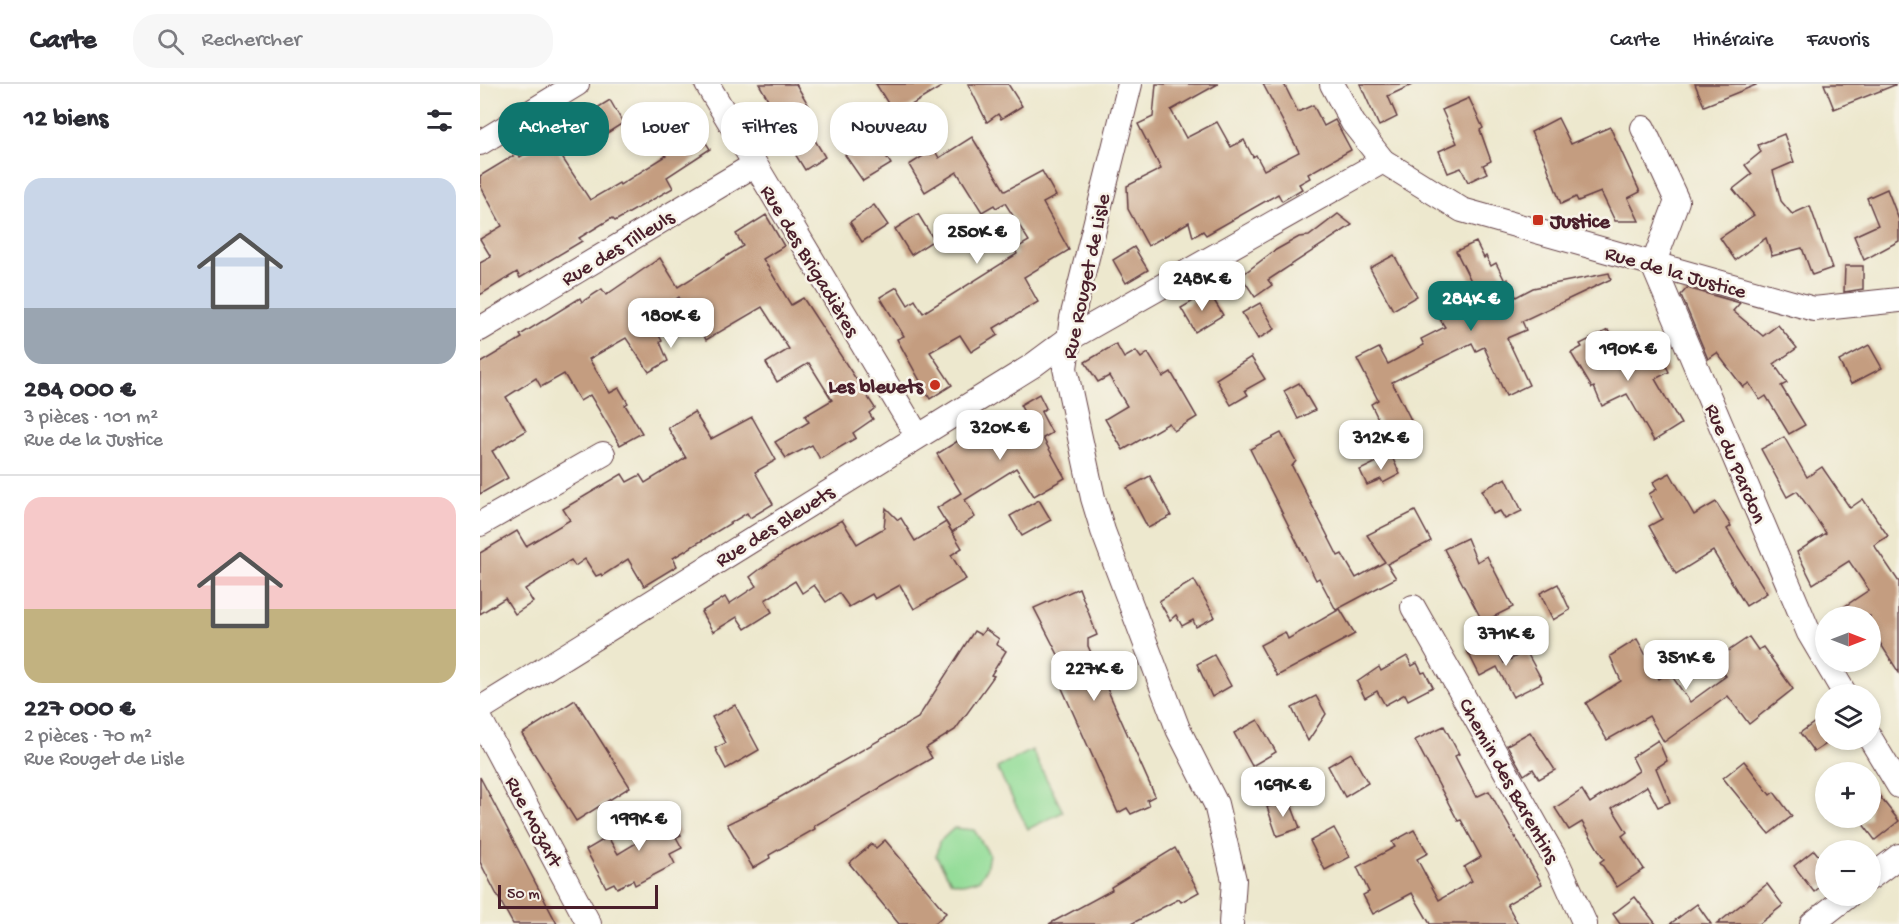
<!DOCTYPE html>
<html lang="fr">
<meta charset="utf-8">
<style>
:root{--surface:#fff;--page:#f7f7f7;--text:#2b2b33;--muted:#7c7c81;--line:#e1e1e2;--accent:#0f766e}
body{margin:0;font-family:"Gochi Hand",sans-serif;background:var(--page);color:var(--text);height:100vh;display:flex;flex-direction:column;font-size:22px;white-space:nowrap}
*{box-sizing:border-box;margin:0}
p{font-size:20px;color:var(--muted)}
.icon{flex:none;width:33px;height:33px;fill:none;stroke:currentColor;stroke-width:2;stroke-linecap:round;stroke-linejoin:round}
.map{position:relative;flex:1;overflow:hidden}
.details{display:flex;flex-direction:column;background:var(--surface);width:480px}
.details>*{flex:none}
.top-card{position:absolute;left:18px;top:18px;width:570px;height:54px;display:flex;gap:12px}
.needle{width:39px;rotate:90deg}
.buttons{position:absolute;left:1335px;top:522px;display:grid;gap:12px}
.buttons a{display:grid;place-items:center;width:66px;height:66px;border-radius:50%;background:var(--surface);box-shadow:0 3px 9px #0003;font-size:30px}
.scale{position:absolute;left:18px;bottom:15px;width:160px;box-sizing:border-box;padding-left:6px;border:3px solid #4a1f2b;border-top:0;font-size:16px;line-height:21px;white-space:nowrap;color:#4a1f2b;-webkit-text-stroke:4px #f7f3e8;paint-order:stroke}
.price{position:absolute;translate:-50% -51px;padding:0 14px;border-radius:12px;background:#fff;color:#222;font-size:20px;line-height:39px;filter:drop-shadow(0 2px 3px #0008)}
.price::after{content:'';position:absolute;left:50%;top:36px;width:18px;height:14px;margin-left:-9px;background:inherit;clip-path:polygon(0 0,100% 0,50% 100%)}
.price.on{background:var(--accent);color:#fff}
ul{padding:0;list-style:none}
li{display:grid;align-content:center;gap:12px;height:318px;padding:0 24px}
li+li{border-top:2px solid var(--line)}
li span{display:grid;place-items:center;height:186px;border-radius:18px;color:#555}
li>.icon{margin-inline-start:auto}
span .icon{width:108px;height:108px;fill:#fffc;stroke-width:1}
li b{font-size:26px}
h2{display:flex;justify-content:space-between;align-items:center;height:72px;padding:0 24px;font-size:26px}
.tag{padding:0 21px;border-radius:24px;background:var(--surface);box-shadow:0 3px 9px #0003;font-size:21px;line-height:54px}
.tag.on{background:var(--accent);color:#fff}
header{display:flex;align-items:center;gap:36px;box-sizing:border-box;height:84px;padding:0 30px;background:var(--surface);border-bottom:2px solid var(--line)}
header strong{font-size:28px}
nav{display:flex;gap:33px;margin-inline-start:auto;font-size:21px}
.search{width:420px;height:54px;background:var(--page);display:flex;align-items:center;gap:15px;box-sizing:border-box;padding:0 21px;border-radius:24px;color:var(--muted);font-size:22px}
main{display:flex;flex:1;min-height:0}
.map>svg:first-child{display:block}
</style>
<header>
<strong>Carte</strong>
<div class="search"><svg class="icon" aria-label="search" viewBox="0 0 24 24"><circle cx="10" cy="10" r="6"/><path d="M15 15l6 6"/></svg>Rechercher</div>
<nav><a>Carte</a><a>Itinéraire</a><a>Favoris</a></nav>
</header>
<main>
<section class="details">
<h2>12 biens<svg class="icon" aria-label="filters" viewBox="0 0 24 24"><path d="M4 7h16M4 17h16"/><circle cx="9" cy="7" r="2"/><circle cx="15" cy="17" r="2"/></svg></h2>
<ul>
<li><span style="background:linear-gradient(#c9d6e8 70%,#9aa5b1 0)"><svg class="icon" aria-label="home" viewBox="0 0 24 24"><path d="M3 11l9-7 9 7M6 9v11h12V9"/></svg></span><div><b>284 000 €</b><p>3 pièces · 101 m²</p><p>Rue de la Justice</p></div></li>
<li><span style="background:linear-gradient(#f6c9c9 60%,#c2b280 0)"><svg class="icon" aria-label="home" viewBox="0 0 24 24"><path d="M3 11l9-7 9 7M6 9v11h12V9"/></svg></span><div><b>227 000 €</b><p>2 pièces · 70 m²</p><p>Rue Rouget de Lisle</p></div></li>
</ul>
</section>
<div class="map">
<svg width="1419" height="840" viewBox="0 0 1419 840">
<rect width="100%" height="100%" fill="#f7f3e8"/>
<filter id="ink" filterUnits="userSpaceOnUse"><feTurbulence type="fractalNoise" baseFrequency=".0167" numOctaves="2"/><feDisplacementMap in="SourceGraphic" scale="12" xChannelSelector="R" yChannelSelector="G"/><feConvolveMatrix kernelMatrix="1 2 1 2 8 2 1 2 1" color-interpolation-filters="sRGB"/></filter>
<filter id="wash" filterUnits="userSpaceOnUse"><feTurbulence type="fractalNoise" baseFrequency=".008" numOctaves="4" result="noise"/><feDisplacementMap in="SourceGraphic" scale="24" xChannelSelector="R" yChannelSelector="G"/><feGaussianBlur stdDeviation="1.35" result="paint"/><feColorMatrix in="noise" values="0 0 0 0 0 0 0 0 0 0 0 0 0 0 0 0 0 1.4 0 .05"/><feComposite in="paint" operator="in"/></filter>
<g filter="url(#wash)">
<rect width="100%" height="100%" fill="#ede8ce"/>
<g fill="#94dd99" stroke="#6f7e62" stroke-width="1.5">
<path d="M 552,666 L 583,728 L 548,745 L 517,684 Z"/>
<path d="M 474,744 L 494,746 L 509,770 L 506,786 L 499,796 L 483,800 L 471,797 L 456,772 L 459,758 Z"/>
</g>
<g id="blocks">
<g fill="#c49d80">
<path d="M 279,0 L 316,0 L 329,22 L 318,28 L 345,73 L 325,86 L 312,65 L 316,63 Z"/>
<path d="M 396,0 L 466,0 L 415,31 Z"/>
<path d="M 488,0 L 528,0 L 542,22 L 521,35 L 518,30 L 507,38 Z"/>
<path d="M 676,0 L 738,0 L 691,26 L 706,54 L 737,38 L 751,63 L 764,56 L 773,73 L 776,71 L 784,86 L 819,68 L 783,0 L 804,0 L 818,28 L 833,21 L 844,42 L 855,36 L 871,66 L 828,90 L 830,94 L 819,100 L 822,105 L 802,117 L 798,110 L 726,151 L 723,147 L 713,153 L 709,138 L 668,162 L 648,125 L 647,102 L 681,85 L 658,40 L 673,33 Z"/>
<path d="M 880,0 L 934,0 L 908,12 L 917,33 L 899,42 Z"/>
<path d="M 1215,0 L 1275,0 L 1276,1 L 1224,22 Z"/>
<path d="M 1344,0 L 1415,0 L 1415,1 L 1354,25 Z"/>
<path d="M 989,14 L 1003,44 L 1000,46 L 1011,77 L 1003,81 L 1007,89 L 988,98 L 981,84 L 968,89 L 959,67 L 977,59 L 962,26 Z"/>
<path d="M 130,16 L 143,39 L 110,60 L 99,42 L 99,35 Z"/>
<path d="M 1078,34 L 1091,60 L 1130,43 L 1160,108 L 1148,114 L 1159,137 L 1135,137 L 1121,108 L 1098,117 L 1096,113 L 1081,120 L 1064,74 L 1051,48 Z"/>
<path d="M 215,42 L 230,65 L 187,93 L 193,104 L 135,137 L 132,134 L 99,154 L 102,157 L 40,194 L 37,188 L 0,211 L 0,179 L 11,173 L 0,155 L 22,142 L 0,101 L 0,92 L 38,69 L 40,73 L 70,55 L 110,116 L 139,99 L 140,101 L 186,72 L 181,64 Z"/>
<path d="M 1304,50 L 1314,78 L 1293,87 L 1301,117 L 1312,130 L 1330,122 L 1352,184 L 1332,191 L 1322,164 L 1292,172 L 1286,154 L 1255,176 L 1240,154 L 1274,131 L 1253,105 L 1272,90 L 1265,81 L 1281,68 L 1278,61 Z"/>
<path d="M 394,53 L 411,80 L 383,97 L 365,71 Z"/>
<path d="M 492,53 L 525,107 L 562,87 L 576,112 L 563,119 L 589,166 L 544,193 L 558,218 L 514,244 L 518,251 L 491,268 L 480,251 L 450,268 L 472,301 L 450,315 L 417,255 L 424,252 L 400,213 L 417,203 L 428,221 L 435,216 L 443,229 L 537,170 L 535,165 L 549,157 L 525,119 L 516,124 L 514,121 L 502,128 L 477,88 L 445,108 L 429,81 L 454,65 L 459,74 Z"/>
<path d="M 1407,105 L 1419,136 L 1419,157 L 1384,176 L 1374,152 L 1398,141 L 1387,114 Z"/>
<path d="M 394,121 L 408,141 L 382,158 L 370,138 Z"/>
<path d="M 438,130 L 454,156 L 431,171 L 415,145 Z"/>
<path d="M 858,130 L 872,141 L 788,196 L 792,201 L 775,213 L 761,192 L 794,167 L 819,153 L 829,152 Z"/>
<path d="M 286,131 L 304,162 L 283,175 L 311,221 L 323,214 L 395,324 L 389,329 L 393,335 L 373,349 L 376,354 L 340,375 L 332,361 L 306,374 L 295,358 L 329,338 L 325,332 L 352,316 L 329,279 L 297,298 L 286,279 L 309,265 L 282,223 L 226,256 L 222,248 L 219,249 L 199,213 L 168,232 L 182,257 L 180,258 L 188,277 L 169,288 L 146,254 L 109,275 L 130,309 L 139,304 L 148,319 L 145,321 L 162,349 L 140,361 L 110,311 L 100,317 L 84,290 L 61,303 L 56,294 L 26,313 L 46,347 L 12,367 L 28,394 L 0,410 L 0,279 L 42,254 L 40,251 L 100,214 L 102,218 L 122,205 L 126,211 L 180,174 L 198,203 L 263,162 L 256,150 Z"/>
<path d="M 996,158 L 1004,174 L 1006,172 L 1011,182 L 1016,179 L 1025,197 L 1028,195 L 1036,213 L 1053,204 L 1129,189 L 1131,195 L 1042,237 L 1046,246 L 1027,254 L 1049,301 L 1026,312 L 1004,263 L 996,267 L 992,259 L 912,298 L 931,336 L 905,349 L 891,320 L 898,316 L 877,275 L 899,264 L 908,280 L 944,261 L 941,255 L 965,243 L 956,229 L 997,209 L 976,167 Z"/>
<path d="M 654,163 L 668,186 L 646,199 L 633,176 Z"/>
<path d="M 914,171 L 937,212 L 913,226 L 890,184 Z"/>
<path d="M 1365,182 L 1383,182 L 1383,205 L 1364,208 Z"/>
<path d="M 1207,204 L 1260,219 L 1253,227 L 1283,252 L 1298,241 L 1317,264 L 1294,280 L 1307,299 L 1301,302 L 1325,341 L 1309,350 L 1286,312 L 1280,316 L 1269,299 L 1263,303 L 1237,269 L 1228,275 L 1201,211 Z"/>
<path d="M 729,208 L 743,231 L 715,248 L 701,224 Z"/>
<path d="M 780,219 L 795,245 L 778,255 L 762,229 Z"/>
<path d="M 1128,246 L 1146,282 L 1178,266 L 1189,288 L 1175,295 L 1201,340 L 1174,357 L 1147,310 L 1122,322 L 1114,303 L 1112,304 L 1091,269 L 1102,263 L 1100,260 Z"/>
<path d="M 636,260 L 644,274 L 656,267 L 661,274 L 668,269 L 683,293 L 691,288 L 717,333 L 694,347 L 689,339 L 643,366 L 625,335 L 647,322 L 629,292 L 618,298 L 605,278 Z"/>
<path d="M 1389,261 L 1402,284 L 1371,300 L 1359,277 Z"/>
<path d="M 771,273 L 785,295 L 765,306 L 768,311 L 751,321 L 736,295 Z"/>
<path d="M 819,299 L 835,326 L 818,335 L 804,307 Z"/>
<path d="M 559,310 L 566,324 L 561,328 L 572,349 L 563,354 L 585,394 L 554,412 L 536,384 L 485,416 L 495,433 L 472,448 L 457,424 L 481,409 L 457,370 L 508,338 L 515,350 L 547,333 L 540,321 Z"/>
<path d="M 214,328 L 231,355 L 272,333 L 296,376 L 275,388 L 293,420 L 270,434 L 267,429 L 193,474 L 197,482 L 164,502 L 148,475 L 122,492 L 121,490 L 116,492 L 105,475 L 95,482 L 91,476 L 45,505 L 53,518 L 35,530 L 25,514 L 0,530 L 0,469 L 37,447 L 46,462 L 90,436 L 83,425 L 142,390 L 147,398 L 160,391 L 165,399 L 206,374 L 188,344 Z"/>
<path d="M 801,349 L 816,377 L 812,382 L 858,472 L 862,470 L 876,494 L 905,478 L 887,451 L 935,427 L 951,457 L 907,480 L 916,494 L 856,526 L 839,494 L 836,496 L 770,365 Z"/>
<path d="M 1304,353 L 1327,393 L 1342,383 L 1370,424 L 1383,415 L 1408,452 L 1394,461 L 1419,498 L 1419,589 L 1390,543 L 1390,532 L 1350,532 L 1389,506 L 1369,477 L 1333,500 L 1317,468 L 1346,449 L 1317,407 L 1307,413 L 1281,365 Z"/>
<path d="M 911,371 L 920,390 L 903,399 L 901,395 L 887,401 L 880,386 Z"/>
<path d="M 1190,389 L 1214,431 L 1236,418 L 1251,442 L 1247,445 L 1287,509 L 1266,522 L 1233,467 L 1196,490 L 1169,442 L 1182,435 L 1169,410 L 1177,405 L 1173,398 Z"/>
<path d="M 670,392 L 691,432 L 668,444 L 647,404 Z"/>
<path d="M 1026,394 L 1042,427 L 1025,435 L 1020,427 L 1013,430 L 1002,406 Z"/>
<path d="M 559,416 L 571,436 L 542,452 L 530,432 Z"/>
<path d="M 406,424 L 418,436 L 421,434 L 435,457 L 466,438 L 482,464 L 471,471 L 486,495 L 434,525 L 420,501 L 395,515 L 392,510 L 369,523 L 359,509 L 346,518 L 334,501 L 322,509 L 315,497 L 285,516 L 292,528 L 265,545 L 257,533 L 233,548 L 221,528 L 245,513 L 249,520 L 276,502 L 270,493 L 279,486 L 310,465 L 362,436 L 377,460 L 404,444 Z"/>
<path d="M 987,454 L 997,478 L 1007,472 L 1033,523 L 1003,538 L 964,465 Z"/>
<path d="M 714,496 L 735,533 L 716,543 L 713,536 L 702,542 L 696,531 L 690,536 L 679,517 Z"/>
<path d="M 1078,500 L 1090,526 L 1073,536 L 1060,509 Z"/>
<path d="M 599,504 L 617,551 L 608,555 L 608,562 L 675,712 L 667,716 L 669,722 L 651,730 L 647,724 L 638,729 L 577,593 L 587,588 L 554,524 Z"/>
<path d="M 860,525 L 875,550 L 797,592 L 780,561 L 805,548 L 808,555 Z"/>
<path d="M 505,545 L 519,555 L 516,560 L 526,567 L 511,591 L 514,592 L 475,646 L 446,664 L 452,674 L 334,742 L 335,745 L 289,771 L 290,774 L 273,784 L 247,740 L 290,719 L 438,634 L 494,547 L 501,551 Z"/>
<path d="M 1010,553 L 1024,579 L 1046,567 L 1063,598 L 1033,613 L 1017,583 L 1000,592 L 987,566 Z"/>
<path d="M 1269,553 L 1278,566 L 1283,563 L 1313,605 L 1269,640 L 1248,612 L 1184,658 L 1169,632 L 1127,656 L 1106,619 L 1141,597 L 1130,572 L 1157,555 L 1179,595 L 1189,588 L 1210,618 L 1246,592 L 1235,576 Z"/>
<path d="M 734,571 L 751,602 L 732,613 L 717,580 Z"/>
<path d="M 927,572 L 932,582 L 937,579 L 942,589 L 945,588 L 953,603 L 928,616 L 925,610 L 905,621 L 897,607 L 885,614 L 877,598 L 899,583 L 901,587 Z"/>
<path d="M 836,612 L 846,630 L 828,657 L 812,624 Z"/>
<path d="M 95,616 L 150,703 L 96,737 L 42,650 Z"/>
<path d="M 255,621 L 279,666 L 246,685 L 235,664 L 246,659 L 232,633 Z"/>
<path d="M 1346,630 L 1346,660 L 1334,668 L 1320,649 Z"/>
<path d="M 778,636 L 796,668 L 772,682 L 754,649 Z"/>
<path d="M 964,642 L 979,670 L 975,672 L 996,713 L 1009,707 L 1062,800 L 1027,820 L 1038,840 L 950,840 L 932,809 L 893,830 L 883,811 L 889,808 L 877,783 L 915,763 L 912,758 L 934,746 L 948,769 L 937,775 L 959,816 L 992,797 L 984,783 L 1001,773 L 981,736 L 978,737 L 935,656 Z"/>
<path d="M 1050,648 L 1075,686 L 1059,695 L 1053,685 L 1044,691 L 1027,661 Z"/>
<path d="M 1178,656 L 1187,677 L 1176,684 L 1190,718 L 1178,723 L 1167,702 L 1132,724 L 1147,748 L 1142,752 L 1164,785 L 1137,803 L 1120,778 L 1124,775 L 1102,738 L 1089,746 L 1075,724 L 1102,706 L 1110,719 L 1159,687 L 1152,673 Z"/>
<path d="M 871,669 L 888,699 L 865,713 L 848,682 Z"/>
<path d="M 1264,677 L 1290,711 L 1294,708 L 1312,732 L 1289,750 L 1243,694 Z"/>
<path d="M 0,693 L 30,750 L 77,840 L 33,840 L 17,811 L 0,778 Z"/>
<path d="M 1390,700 L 1419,737 L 1395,756 L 1382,739 L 1390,734 Z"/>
<path d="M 809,715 L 820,744 L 797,752 L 787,723 Z"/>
<path d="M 185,720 L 201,751 L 196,753 L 202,764 L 190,770 L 195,780 L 155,801 L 153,796 L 137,804 L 134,799 L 126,803 L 106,766 L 128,753 L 138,770 L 168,752 L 162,733 Z"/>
<path d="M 854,744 L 870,773 L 845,786 L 830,757 Z"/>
<path d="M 405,756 L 466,829 L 454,840 L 419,840 L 369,779 L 392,760 L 396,764 Z"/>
<path d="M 695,764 L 719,808 L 701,818 L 699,815 L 651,840 L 569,840 L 632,806 L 631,803 Z"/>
<path d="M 1334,766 L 1346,781 L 1346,798 L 1334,808 L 1314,782 Z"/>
<path d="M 1287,800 L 1303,821 L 1279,840 L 1237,840 Z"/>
<path d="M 1155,813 L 1164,825 L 1176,840 L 1140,840 L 1133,830 Z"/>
<path d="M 1217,820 L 1231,840 L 1190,840 Z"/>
</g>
</g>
</g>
<g filter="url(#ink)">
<use href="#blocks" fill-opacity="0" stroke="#623d43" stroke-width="1.5"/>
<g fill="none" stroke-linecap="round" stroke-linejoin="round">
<g stroke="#623d43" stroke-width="26">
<g id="minor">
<path d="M 227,0 L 437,351"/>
<path d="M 650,0 L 592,234 L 585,284 L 613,414 L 623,447 L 698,645 L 736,720 L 754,796 L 751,840"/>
<path d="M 852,0 L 873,39 L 903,77 L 982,126 L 1334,225 L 1419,216"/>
<path d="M 1163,44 L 1197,117 L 1173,181 L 1329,549 L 1365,610"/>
<path d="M 0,59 L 97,0"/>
<path d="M 0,245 L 274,81"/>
<path d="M 0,440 L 123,370"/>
<path d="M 933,523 L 1079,782 L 1105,840"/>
<path d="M 0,625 L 552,282 L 587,256 L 903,77"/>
<path d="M 0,635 L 109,840"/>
<path d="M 1390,654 L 1419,702"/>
<path d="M 1390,794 L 1419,772"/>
<path d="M 1332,840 L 1368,812"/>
</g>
</g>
<use href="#minor" stroke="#fff" stroke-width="24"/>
</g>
</g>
<g fill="#c8321e" stroke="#f7f3e8" stroke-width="2">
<rect x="1052" y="130" width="12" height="12" rx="3"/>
<circle cx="455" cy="301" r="6"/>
</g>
<g text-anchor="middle" stroke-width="5" stroke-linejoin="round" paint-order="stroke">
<g font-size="21" font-weight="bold" fill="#4a1f2b" stroke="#f7f3e8" text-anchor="start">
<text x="1070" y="143">Justice</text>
<text x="443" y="308" text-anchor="end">Les bleuets</text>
</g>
<g font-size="21" fill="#4a1f2b" stroke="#f7f3e8">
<text transform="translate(137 163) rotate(-31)" y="7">Rue des Tilleuls</text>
<text transform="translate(331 176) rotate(59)" y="7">Rue des Brigadières</text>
<text transform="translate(1196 187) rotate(16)" y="7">Rue de la Justice</text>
<text transform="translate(605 192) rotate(-78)" y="7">Rue Rouget de Lisle</text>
<text transform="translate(1257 379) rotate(67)" y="7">Rue du Pardon</text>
<text transform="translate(294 441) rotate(-32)" y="7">Rue des Bleuets</text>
<text transform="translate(1030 696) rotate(61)" y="7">Chemin des Barentins</text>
<text transform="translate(55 737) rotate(62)" y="7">Rue Mozart</text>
</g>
</g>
</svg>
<div class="buttons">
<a><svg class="needle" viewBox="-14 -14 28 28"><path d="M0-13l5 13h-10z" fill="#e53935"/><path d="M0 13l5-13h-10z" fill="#7c7c81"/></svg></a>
<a><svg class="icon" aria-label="layers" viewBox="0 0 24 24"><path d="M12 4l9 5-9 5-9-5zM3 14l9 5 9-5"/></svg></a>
<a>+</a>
<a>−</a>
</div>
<div class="scale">50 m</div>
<b class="price" style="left:497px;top:181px">250K €</b>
<b class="price" style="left:722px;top:228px">248K €</b>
<b class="price on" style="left:991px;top:248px">284K €</b>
<b class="price" style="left:191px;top:265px">180K €</b>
<b class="price" style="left:1148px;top:298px">190K €</b>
<b class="price" style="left:520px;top:377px">320K €</b>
<b class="price" style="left:901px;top:387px">312K €</b>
<b class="price" style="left:1026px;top:583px">371K €</b>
<b class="price" style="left:1206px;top:607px">351K €</b>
<b class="price" style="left:614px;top:618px">227K €</b>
<b class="price" style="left:803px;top:734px">169K €</b>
<b class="price" style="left:159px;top:768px">199K €</b>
<div class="top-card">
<a class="tag on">Acheter</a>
<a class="tag">Louer</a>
<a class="tag">Filtres</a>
<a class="tag">Nouveau</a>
</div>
</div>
</main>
